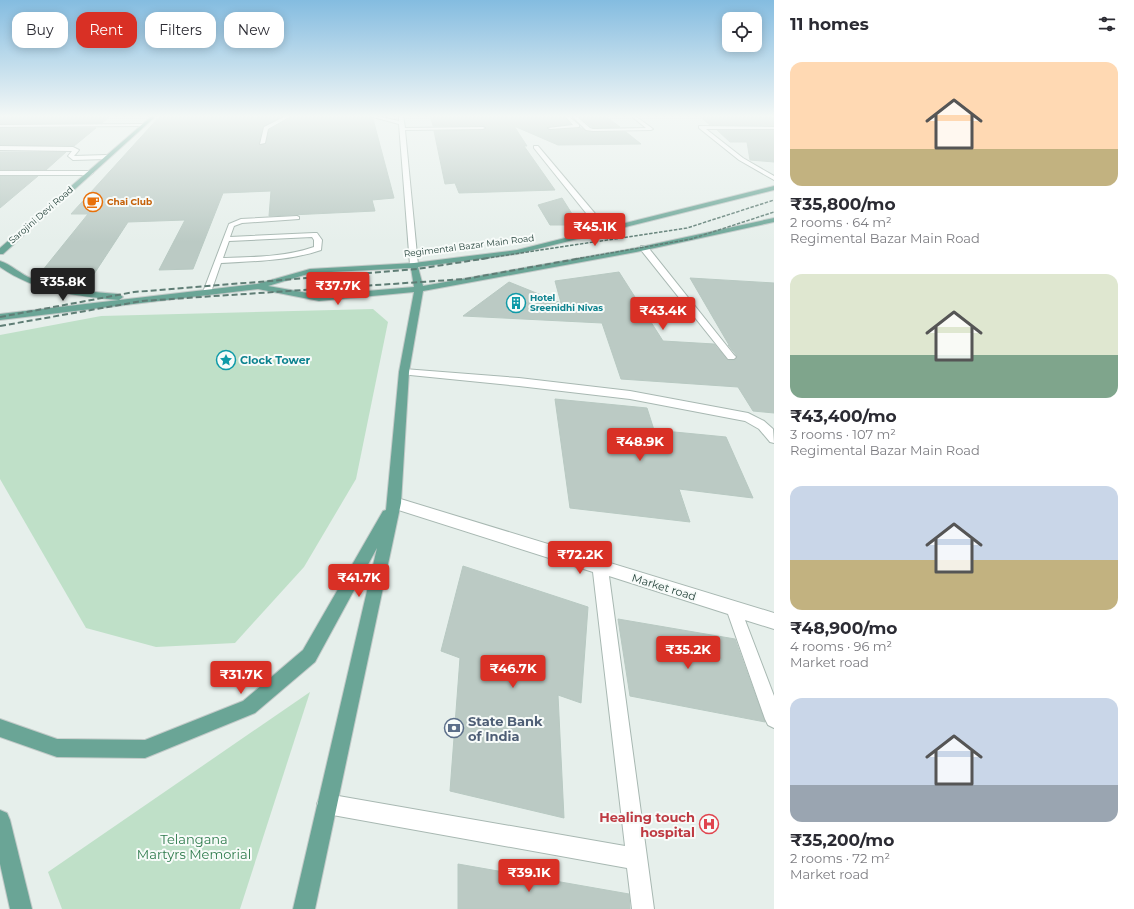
<!DOCTYPE html>
<meta charset="utf-8">
<style>
:root{--surface:#fff;--page:#f7f7f7;--text:#2b2b33;--muted:#7c7c81;--accent:#d93025}
body{margin:0;font-family:Montserrat,sans-serif;background:var(--page);color:var(--text);height:100vh;display:flex;flex-direction:column;font-size:15px;white-space:nowrap}
*{box-sizing:border-box;margin:0}
p{font-size:13px;color:var(--muted)}
.icon{flex:none;width:22px;height:22px;fill:none;stroke:currentColor;stroke-width:2;stroke-linecap:round;stroke-linejoin:round}
.map{position:relative;flex:1;overflow:hidden}
.panel{display:flex;flex-direction:column;background:var(--surface);width:360px}
.panel>*{flex:none}
.hud{position:absolute;left:12px;top:12px;width:380px;height:36px;display:flex;gap:8px}
.tools{position:absolute;left:722px;top:12px;display:grid;gap:8px}
.tools a{display:grid;place-items:center;width:40px;height:40px;border-radius:8px;background:var(--surface);box-shadow:0 2px 10px #0003;font-size:20px}
.price{position:absolute;translate:-50% -34px;padding:0 9px;border-radius:4px;background:var(--accent);color:#fff;font-size:13px;line-height:26px;filter:drop-shadow(0 1px 2px #0008)}
.price::after{content:'';position:absolute;left:50%;top:24px;width:12px;height:9px;margin-left:-6px;background:inherit;clip-path:polygon(0 0,100% 0,50% 100%)}
.price.selected{background:#222;color:#fff}
ul{padding:0;list-style:none}
li{display:grid;align-content:center;gap:8px;height:212px;padding:0 16px}
li span{display:grid;place-items:center;height:124px;border-radius:12px;color:#555}
li>.icon{margin-inline-start:auto}
span .icon{width:72px;height:72px;fill:#fffc;stroke-width:1}
li b{font-size:17px}
h2{display:flex;justify-content:space-between;align-items:center;height:48px;padding:0 16px;font-size:17px}
.pill{padding:0 14px;border-radius:12px;background:var(--surface);box-shadow:0 2px 10px #0003;font-size:14px;line-height:36px}
.pill.selected{background:var(--accent);color:#fff}
main{display:flex;flex:1;min-height:0}
.map>svg:first-child{display:block}
</style>
<main>
<div class="map">
<svg width="774" height="909" viewBox="0 0 774 909">
<rect width="100%" height="100%" fill="#e6efeb"/>
<g fill="#bfe0c8">
<path d="M 373,309 L 388,322 L 356,479 L 304,567 L 235,643 L 156,647 L 86,628 L 0,479 L 0,335 L 101,316 Z"/>
<path d="M 310,692 L 240,909 L 62,909 L 48,872 Z"/>
</g>
<g fill="#bbcac4" stroke="#b8c9c2">
<path d="M 0,115 L 111,115 L 102,123 L 0,124 Z"/>
<path d="M 161,115 L 286,115 L 263,126 L 259,144 L 260,145 L 266,143 L 269,130 L 294,116 L 294,115 L 365,115 L 366,116 L 373,119 L 394,198 L 372,200 L 375,211 L 269,216 L 271,191 L 223,193 L 193,269 L 159,270 L 185,220 L 128,222 L 94,274 L 38,276 L 88,214 L 71,214 Z"/>
<path d="M 430,115 L 570,115 L 565,117 L 570,124 L 548,127 L 547,128 L 550,130 L 579,128 L 580,127 L 586,131 L 593,132 L 626,132 L 641,144 L 558,145 L 514,126 L 527,146 L 524,146 L 555,190 L 459,193 L 455,183 L 445,184 L 434,131 L 483,130 L 486,127 L 483,126 L 433,126 Z"/>
<path d="M 577,115 L 604,115 L 620,127 L 593,128 Z"/>
<path d="M 698,115 L 774,115 L 774,126 L 710,125 Z"/>
<path d="M 0,128 L 96,128 L 74,146 L 0,145 Z"/>
<path d="M 717,130 L 774,130 L 774,162 L 750,160 L 747,142 L 730,142 Z"/>
<path d="M 0,152 L 66,152 L 46,170 L 0,170 Z"/>
<path d="M 0,176 L 38,176 L 0,208 Z"/>
<path d="M 562,198 L 579,225 L 550,225 L 538,205 Z"/>
<path d="M 619,272 L 663,341 L 714,344 L 728,360 L 735,360 L 737,356 L 728,345 L 729,345 L 690,278 L 774,283 L 774,413 L 753,411 L 738,387 L 621,379 L 602,323 L 463,316 L 509,282 L 561,303 L 555,281 Z"/>
<path d="M 555,399 L 647,408 L 654,430 L 726,437 L 753,498 L 679,489 L 690,522 L 570,508 Z"/>
<path d="M 463,566 L 588,607 L 581,703 L 558,695 L 564,818 L 450,791 L 460,658 L 441,651 Z"/>
<path d="M 618,619 L 735,639 L 765,722 L 630,696 Z"/>
<path d="M 458,864 L 629,894 L 630,909 L 458,909 Z"/>
</g>
<g fill="none" stroke-linecap="round" stroke-linejoin="round">
<g stroke="#a8b8b2" stroke-width="2">
<g id="minor">
<path d="M 288,115 L 293,115 L 268,129 L 265,143 L 260,144 L 264,127 Z"/>
<path d="M 366,115 L 372,115 L 399,121 L 399,115 L 403,115 L 405,128 L 483,127 L 485,128 L 483,129 L 405,130 L 418,265 L 417,267 L 414,267 L 410,265 L 399,124 Z"/>
<path d="M 571,115 L 575,115 L 590,128 L 593,129 L 646,128 L 630,115 L 634,115 L 653,129 L 651,130 L 593,131 L 586,130 Z"/>
<path d="M 568,116 L 579,125 L 579,127 L 550,129 L 548,128 L 573,125 L 566,117 Z"/>
<path d="M 143,124 L 141,126 L 0,127 L 0,125 Z"/>
<path d="M 699,126 L 774,127 L 774,129 L 706,129 L 743,158 L 774,176 L 774,180 L 739,160 L 699,128 Z"/>
<path d="M 0,146 L 73,147 L 79,150 L 74,156 L 107,155 L 110,157 L 107,159 L 73,160 L 68,156 L 72,151 L 0,150 Z"/>
<path d="M 534,146 L 538,146 L 608,229 L 608,233 L 602,233 L 534,148 Z"/>
<path d="M 0,171 L 90,171 L 93,173 L 90,175 L 0,175 Z"/>
<path d="M 297,216 L 299,217 L 299,219 L 242,223 L 234,226 L 230,237 L 314,233 L 317,233 L 322,240 L 321,250 C 289,261 255,261 221,263 L 211,292 L 207,295 L 204,294 L 203,292 L 229,224 L 241,219 ZM 312,237 L 314,240 L 314,247 C 285,257 253,257 223,258 L 229,241 Z"/>
<path d="M 641,246 L 647,246 L 734,355 L 736,357 L 734,359 L 728,359 L 641,250 Z"/>
<path d="M 404,369 L 519,378 L 630,391 L 748,413 L 764,421 L 773,429 L 774,443 L 770,442 L 759,429 L 745,421 L 630,399 L 519,386 L 400,374 L 399,372 Z"/>
<path d="M 394,497 L 774,613 L 774,629 L 745,620 L 774,696 L 774,728 L 768,725 L 765,719 L 728,614 L 609,576 L 654,909 L 632,909 L 627,868 L 327,814 L 320,811 L 317,804 L 320,797 L 327,794 L 625,846 L 593,572 L 389,507 L 387,503 L 389,499 Z"/>
</g>
</g>
<g stroke="#c2cac8" stroke-width="2">
<g id="major">
<path d="M 153,115 L 157,115 L 3,254 L 0,254 L 0,248 Z"/>
<path d="M 774,186 L 774,190 L 517,254 L 418,267 L 423,286 L 636,248 L 774,218 L 774,222 L 636,252 L 423,291 L 409,372 L 401,503 L 315,909 L 293,909 L 377,548 L 315,662 L 255,713 L 145,758 L 57,757 L 0,737 L 0,719 L 57,739 L 145,740 L 243,701 L 303,650 L 383,511 L 386,510 L 399,372 L 414,292 L 319,301 L 258,289 L 0,320 L 0,314 L 257,284 L 310,269 L 414,263 L 517,250 ZM 411,268 L 414,287 L 319,295 L 268,286 L 311,273 Z"/>
<path d="M 0,261 C 11,264 21,275 33,279 C 60,290 90,292 119,294 L 123,297 L 119,300 C 76,296 36,292 0,267 Z"/>
<path d="M 0,810 L 7,813 L 10,820 L 32,909 L 10,909 L 0,864 Z"/>
</g>
</g>
<use href="#minor" fill="#fff" fill-rule="evenodd"/>
<use href="#major" fill="#6aa596" fill-rule="evenodd"/>
<g stroke="#5f7d75" stroke-width="1.5" stroke-dasharray="3.5 1.5" stroke-linecap="butt">
<path d="M 481,259 L 687,228 L 774,200"/>
<path d="M 576,259 L 691,239 L 774,212"/>
</g>
<g stroke="#5f7d75" stroke-width="2" stroke-dasharray="6 3" stroke-linecap="butt">
<path d="M 0,317 L 134,292 L 417,269 L 488,258"/>
<path d="M 0,326 L 142,301 L 465,279 L 582,258"/>
</g>
</g>
<linearGradient id="sky" x2="0" y2="1"><stop stop-color="#84bce0"/><stop offset="0.48" stop-color="#f4f8f6"/><stop offset="1" stop-color="#f4f8f6" stop-opacity="0"/></linearGradient>
<rect width="774" height="242" fill="url(#sky)"/>
<defs>
<g id="cafe-ring" transform="scale(1)"><circle r="9.5" fill="#f7fbf9" stroke="#e8710a" stroke-width="1.5"/><path d="M-5.5-4.5H6V0H3Q3 3.5 0 3.5H-2.5Q-5.5 3.5-5.5 0ZM3-3.2v2h1.7v-2ZM-6 4.5H4V6H-6Z" fill="#e8710a"/></g>
<g id="building-ring" transform="scale(1)"><circle r="9.5" fill="#f7fbf9" stroke="#0f9aa8" stroke-width="1.5"/><path d="M-4-6H4V6H1V3H-1V6H-4ZM-2.5-4.3h1.7v1.8h-1.7ZM.8-4.3h1.7v1.8H.8ZM-2.5-1h1.7V.8h-1.7ZM.8-1h1.7V.8H.8Z" fill="#0f9aa8"/></g>
<g id="sight-ring" transform="scale(1)"><circle r="9.5" fill="#f7fbf9" stroke="#0f9aa8" stroke-width="1.5"/><path d="M0-6L1.8-2.2L6-1.7L2.9 1.2L3.7 5.4L0 3.3L-3.7 5.4L-2.9 1.2L-6-1.7L-1.8-2.2Z" fill="#0f9aa8"/></g>
<g id="bank-ring" transform="scale(1)"><circle r="9.5" fill="#f7fbf9" stroke="#5c6f8a" stroke-width="1.5"/><path d="M-6-4H6V4H-6ZM0-2.3a2.3 2.3 0 1 0 0 4.6a2.3 2.3 0 1 0 0-4.6Z" fill="#5c6f8a"/></g>
<g id="hospital-ring" transform="scale(1)"><circle r="9.5" fill="#f7fbf9" stroke="#e0444e" stroke-width="1.5"/><path d="M-5-5h3v3.5h4V-5h3V5h-3V1.5h-4V5h-3Z" fill="#e0444e"/></g>
</defs>
<g fill-rule="evenodd">
<use href="#cafe-ring" x="93" y="202"/>
<use href="#building-ring" x="516" y="303"/>
<use href="#sight-ring" x="226" y="360"/>
<use href="#bank-ring" x="454" y="728"/>
<use href="#hospital-ring" x="709" y="824"/>
</g>
<g text-anchor="middle" stroke-width="4" stroke-linejoin="round" paint-order="stroke">
<g font-size="9" font-weight="bold" fill="#c56008" stroke="#f7fbf9" text-anchor="start">
<text x="107" y="205">Chai Club</text>
</g>
<g font-size="9" fill="#24423a" stroke="#f7fbf9">
<text transform="translate(41 215) rotate(-41)" y="3">Sarojini Devi Road</text>
<text transform="translate(469 246) rotate(-7)" y="3">Regimental Bazar Main Road</text>
</g>
<g font-size="9" font-weight="bold" fill="#0d838f" stroke="#f7fbf9" text-anchor="start">
<text x="530" y="301">Hotel<tspan x="530" dy="10">Sreenidhi Nivas</tspan></text>
</g>
<g font-size="11" font-weight="bold" fill="#0d838f" stroke="#f7fbf9" text-anchor="start">
<text x="240" y="364">Clock Tower</text>
</g>
<g font-size="11" fill="#24423a" stroke="#f7fbf9">
<text transform="translate(664 587) rotate(17)" y="4">Market road</text>
</g>
<g font-size="13" font-weight="bold" fill="#4e5e75" stroke="#f7fbf9" text-anchor="start">
<text x="468" y="726">State Bank<tspan x="468" dy="15">of India</tspan></text>
</g>
<g font-size="13" font-weight="bold" fill="#be3a42" stroke="#f7fbf9" text-anchor="end">
<text x="695" y="822">Healing touch<tspan x="695" dy="15">hospital</tspan></text>
</g>
<g font-size="13" fill="#2d7a4b" stroke="#f7fbf9">
<text x="194" y="844">Telangana<tspan x="194" dy="15">Martyrs Memorial</tspan></text>
</g>
</g>
</svg>
<div class="tools">
<a><svg class="icon" aria-label="locate" viewBox="0 0 24 24"><circle cx="12" cy="12" r="6"/><path d="M12 2v4M12 18v4M2 12h4M18 12h4"/></svg></a>
</div>
<b class="price" style="left:595px;top:247px">₹45.1K</b>
<b class="price selected" style="left:63px;top:302px">₹35.8K</b>
<b class="price" style="left:338px;top:306px">₹37.7K</b>
<b class="price" style="left:663px;top:331px">₹43.4K</b>
<b class="price" style="left:640px;top:462px">₹48.9K</b>
<b class="price" style="left:580px;top:575px">₹72.2K</b>
<b class="price" style="left:359px;top:598px">₹41.7K</b>
<b class="price" style="left:688px;top:670px">₹35.2K</b>
<b class="price" style="left:513px;top:689px">₹46.7K</b>
<b class="price" style="left:241px;top:695px">₹31.7K</b>
<b class="price" style="left:529px;top:893px">₹39.1K</b>
<div class="hud">
<a class="pill">Buy</a>
<a class="pill selected">Rent</a>
<a class="pill">Filters</a>
<a class="pill">New</a>
</div>
</div>
<section class="panel">
<h2>11 homes<svg class="icon" aria-label="filters" viewBox="0 0 24 24"><path d="M4 7h16M4 17h16"/><circle cx="9" cy="7" r="2"/><circle cx="15" cy="17" r="2"/></svg></h2>
<ul>
<li><span style="background:linear-gradient(#ffd9b3 70%,#c2b280 0)"><svg class="icon" aria-label="home" viewBox="0 0 24 24"><path d="M3 11l9-7 9 7M6 9v11h12V9"/></svg></span><div><b>₹35,800/mo</b><p>2 rooms · 64 m²</p><p>Regimental Bazar Main Road</p></div></li>
<li><span style="background:linear-gradient(#dfe7d0 65%,#7fa58c 0)"><svg class="icon" aria-label="home" viewBox="0 0 24 24"><path d="M3 11l9-7 9 7M6 9v11h12V9"/></svg></span><div><b>₹43,400/mo</b><p>3 rooms · 107 m²</p><p>Regimental Bazar Main Road</p></div></li>
<li><span style="background:linear-gradient(#c9d6e8 60%,#c2b280 0)"><svg class="icon" aria-label="home" viewBox="0 0 24 24"><path d="M3 11l9-7 9 7M6 9v11h12V9"/></svg></span><div><b>₹48,900/mo</b><p>4 rooms · 96 m²</p><p>Market road</p></div></li>
<li><span style="background:linear-gradient(#c9d6e8 70%,#9aa5b1 0)"><svg class="icon" aria-label="home" viewBox="0 0 24 24"><path d="M3 11l9-7 9 7M6 9v11h12V9"/></svg></span><div><b>₹35,200/mo</b><p>2 rooms · 72 m²</p><p>Market road</p></div></li>
</ul>
</section>
</main>
